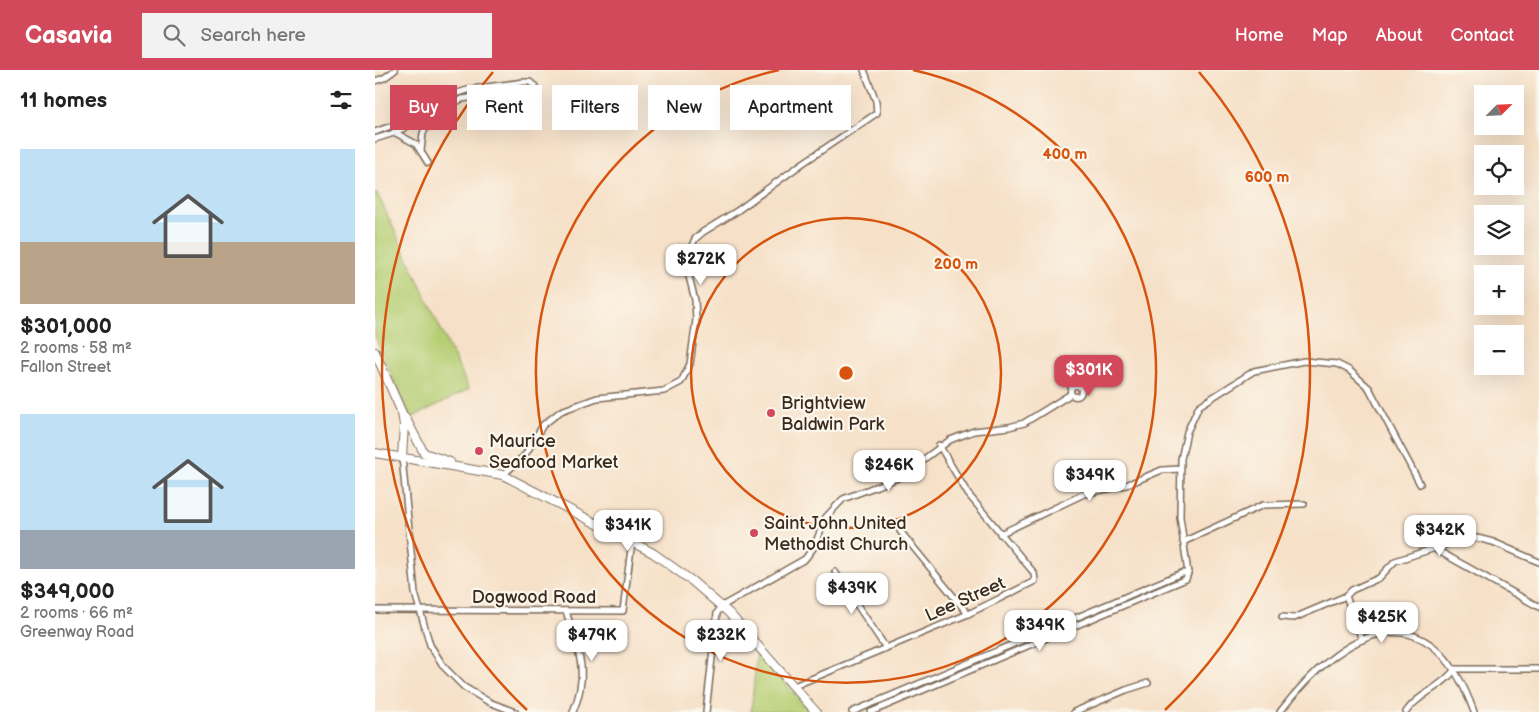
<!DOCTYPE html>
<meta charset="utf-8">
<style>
:root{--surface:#fff;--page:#f2f2f2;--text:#222;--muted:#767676;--accent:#d1495b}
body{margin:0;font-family:"Balsamiq Sans",sans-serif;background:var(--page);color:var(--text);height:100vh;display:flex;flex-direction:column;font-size:19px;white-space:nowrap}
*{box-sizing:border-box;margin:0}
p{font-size:16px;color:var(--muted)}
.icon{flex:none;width:28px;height:28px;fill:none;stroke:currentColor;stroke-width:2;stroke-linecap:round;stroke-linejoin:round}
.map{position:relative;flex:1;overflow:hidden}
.side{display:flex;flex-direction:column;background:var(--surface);width:375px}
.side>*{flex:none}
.top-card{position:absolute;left:15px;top:15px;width:475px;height:45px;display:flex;gap:10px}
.needle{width:32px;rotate:66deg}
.fabs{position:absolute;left:1099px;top:15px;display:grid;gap:10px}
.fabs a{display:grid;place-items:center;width:50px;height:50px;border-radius:0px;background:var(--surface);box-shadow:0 5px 20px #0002;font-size:25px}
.price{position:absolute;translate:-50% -42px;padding:0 11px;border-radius:10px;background:#fff;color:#222;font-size:16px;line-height:32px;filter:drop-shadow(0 1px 2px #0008)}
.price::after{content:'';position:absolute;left:50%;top:30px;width:15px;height:11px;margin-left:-8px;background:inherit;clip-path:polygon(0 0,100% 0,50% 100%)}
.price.current{background:var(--accent);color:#fff}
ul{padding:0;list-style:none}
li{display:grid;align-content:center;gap:10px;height:265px;padding:0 20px}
li span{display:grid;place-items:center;height:155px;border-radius:0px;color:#555}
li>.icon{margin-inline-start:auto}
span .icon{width:90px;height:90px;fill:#fffc;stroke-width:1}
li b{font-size:21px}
h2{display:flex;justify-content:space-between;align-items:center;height:60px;padding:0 20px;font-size:21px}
.pill{padding:0 18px;border-radius:0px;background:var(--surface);box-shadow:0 5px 20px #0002;font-size:18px;line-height:45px}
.pill.current{background:var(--accent);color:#fff}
header{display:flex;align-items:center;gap:30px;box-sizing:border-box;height:70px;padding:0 25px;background:var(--accent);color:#fff}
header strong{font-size:24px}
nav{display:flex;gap:28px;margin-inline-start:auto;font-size:18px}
.search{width:350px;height:45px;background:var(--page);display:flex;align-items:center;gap:12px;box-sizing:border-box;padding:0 18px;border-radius:0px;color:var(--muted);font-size:19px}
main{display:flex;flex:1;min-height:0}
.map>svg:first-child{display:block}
</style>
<header>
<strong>Casavia</strong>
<div class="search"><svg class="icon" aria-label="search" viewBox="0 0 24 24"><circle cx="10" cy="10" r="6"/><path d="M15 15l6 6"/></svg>Search here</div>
<nav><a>Home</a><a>Map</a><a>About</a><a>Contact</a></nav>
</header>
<main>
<section class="side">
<h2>11 homes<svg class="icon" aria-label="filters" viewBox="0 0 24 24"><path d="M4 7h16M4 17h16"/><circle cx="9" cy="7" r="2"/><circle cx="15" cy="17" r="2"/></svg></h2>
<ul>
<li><span style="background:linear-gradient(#bfe0f5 60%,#b9a48a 0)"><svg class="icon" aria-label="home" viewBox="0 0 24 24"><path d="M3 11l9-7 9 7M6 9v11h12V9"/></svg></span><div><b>$301,000</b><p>2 rooms · 58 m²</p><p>Fallon Street</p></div></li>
<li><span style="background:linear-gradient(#bfe0f5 75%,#9aa5b1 0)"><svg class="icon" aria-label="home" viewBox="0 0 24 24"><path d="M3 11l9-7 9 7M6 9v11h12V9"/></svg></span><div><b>$349,000</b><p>2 rooms · 66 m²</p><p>Greenway Road</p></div></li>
</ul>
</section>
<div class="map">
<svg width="1164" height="642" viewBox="0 0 1164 642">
<rect width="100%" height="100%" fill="#fbf7ec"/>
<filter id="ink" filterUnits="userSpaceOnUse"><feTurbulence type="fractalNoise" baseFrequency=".02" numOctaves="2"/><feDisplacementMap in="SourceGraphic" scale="10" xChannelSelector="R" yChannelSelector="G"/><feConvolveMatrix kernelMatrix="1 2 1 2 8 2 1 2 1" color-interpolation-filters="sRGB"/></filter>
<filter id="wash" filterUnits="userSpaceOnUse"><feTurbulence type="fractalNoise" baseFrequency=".0096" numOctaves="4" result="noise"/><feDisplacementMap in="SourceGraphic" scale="20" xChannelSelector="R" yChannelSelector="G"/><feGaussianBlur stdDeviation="1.12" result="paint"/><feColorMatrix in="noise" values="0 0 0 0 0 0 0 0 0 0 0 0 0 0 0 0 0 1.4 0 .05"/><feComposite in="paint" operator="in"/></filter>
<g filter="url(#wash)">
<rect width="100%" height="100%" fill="#f6e0c7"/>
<g fill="#b6ce73" stroke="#787c48">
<path d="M 2,123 L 94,319 L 36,348 L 0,267 L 0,124 Z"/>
<path d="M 382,580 L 435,642 L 376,642 Z"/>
</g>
</g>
<g filter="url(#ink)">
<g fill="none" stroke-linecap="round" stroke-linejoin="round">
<g stroke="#7c6a59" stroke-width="8">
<g id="street">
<path d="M 0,11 L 9,8 L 20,0"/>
<path d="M 0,62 L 40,47 L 79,24 L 96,19 L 149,12 L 155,12 L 160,16 L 158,21 L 132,22 L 87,29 L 19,63 L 0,69"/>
<path d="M 19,62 L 41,74 L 53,93"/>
<path d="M 46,81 L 48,63 L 58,45"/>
<circle cx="701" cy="321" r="5.5"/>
<path d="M 27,387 L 40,523 L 55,575 L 69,597 L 89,617 L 114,632 L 140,642"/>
<path d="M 128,405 L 150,385 L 168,355 L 186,341 L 222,328 L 289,321 L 306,312 L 315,294 L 321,250 L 320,230 L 311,195 L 313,184 L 320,169 L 328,162 L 362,141 L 428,93 L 502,43 L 501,31 L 489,0"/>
<path d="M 525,461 L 593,544"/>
<path d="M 625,464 L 709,424 L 751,415 L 787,400 L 805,399"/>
<path d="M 808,472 L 888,435 L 929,434"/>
<path d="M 1060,479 L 1164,537"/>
<path d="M 460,502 L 511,578"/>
<path d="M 971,526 L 977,520 L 1004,508 L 1020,491 L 1088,469 L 1102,468 L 1118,472 L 1164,492"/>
<path d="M 0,540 L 248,541 L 257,471"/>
<path d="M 191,541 C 203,581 215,601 198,642"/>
<path d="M 907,547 L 919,548 L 971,526 L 987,570"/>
<path d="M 419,616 L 593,544 L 660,511 L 659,503 L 593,424 L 564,375"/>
<path d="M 331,642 L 342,543 L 347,536 L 430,489 L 439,477 L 451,447 L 468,429 L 523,408 L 575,370 L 599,361 L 634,357 L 649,353 L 696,324"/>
<path d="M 477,642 L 807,503 L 813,503"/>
<path d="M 496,642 L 811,509 L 813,503 L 805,447 L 806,389 L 812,362 L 824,336 L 879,301 L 929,291 L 962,294 L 974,300 L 994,318 L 1045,414"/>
<path d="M 699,642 L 751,620 L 773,613"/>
<path d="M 905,642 C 968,559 1054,515 1099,642"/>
<path d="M 1031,642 C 1044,623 1068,617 1080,599 L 1164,599"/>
</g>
</g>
<g stroke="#7c6a59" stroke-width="10">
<g id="secondary">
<path d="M 0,282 L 27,343 L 29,355 L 27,387"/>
<path d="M 30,347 L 49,383 L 75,392"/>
<path d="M 0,383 L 128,405 L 278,483 L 317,511 L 354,543 L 441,642"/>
</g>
</g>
<use href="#street" stroke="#fff" stroke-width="5"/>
<use href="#secondary" stroke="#fff" stroke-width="8"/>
</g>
</g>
<g fill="none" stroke="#d7540e" stroke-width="2.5">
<circle cx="471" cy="303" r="155"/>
<path d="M538 0A310 310 0 1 1 404 0"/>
<path d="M152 640A464 464 0 0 1 118 2M824 2A464 464 0 0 1 790 640"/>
</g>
<g fill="#d1495b" stroke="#fbf7ec" stroke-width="2">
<circle cx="396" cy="343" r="5"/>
<circle cx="104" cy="381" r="5"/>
<circle cx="379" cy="463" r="5"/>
</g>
<g text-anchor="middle" stroke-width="4.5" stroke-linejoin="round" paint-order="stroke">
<g font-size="18" fill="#3b2a1e" stroke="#fbf7ec" text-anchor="start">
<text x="406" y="339">Brightview<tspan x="406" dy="21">Baldwin Park</tspan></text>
<text x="114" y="377">Maurice<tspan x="114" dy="21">Seafood Market</tspan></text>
<text x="389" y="459">Saint John United<tspan x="389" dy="21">Methodist Church</tspan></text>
</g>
<g font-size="18" fill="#3b2a1e" stroke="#fbf7ec">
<text x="159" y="533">Dogwood Road</text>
<text transform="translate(590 529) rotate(-24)" y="6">Lee Street</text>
</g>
</g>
<circle cx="471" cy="303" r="8" fill="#d7540e" stroke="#fbf7ec" stroke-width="2.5"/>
<g font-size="15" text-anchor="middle" font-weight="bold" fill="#d7540e" stroke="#fbf7ec" stroke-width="4.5" stroke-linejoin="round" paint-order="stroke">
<text x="690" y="89">400 m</text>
<text x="892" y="112">600 m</text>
<text x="581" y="199">200 m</text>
</g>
</svg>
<div class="fabs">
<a><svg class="needle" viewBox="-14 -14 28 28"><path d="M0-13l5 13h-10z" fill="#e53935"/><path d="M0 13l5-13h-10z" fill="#767676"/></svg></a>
<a><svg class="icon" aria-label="locate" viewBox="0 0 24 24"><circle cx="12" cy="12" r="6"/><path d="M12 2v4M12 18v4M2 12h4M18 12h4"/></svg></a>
<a><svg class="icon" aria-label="layers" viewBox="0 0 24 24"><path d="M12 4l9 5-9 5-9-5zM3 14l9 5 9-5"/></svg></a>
<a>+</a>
<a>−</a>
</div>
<b class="price" style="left:326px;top:216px">$272K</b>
<b class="price current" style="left:714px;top:327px">$301K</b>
<b class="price" style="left:514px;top:422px">$246K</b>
<b class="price" style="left:715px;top:432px">$349K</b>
<b class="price" style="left:253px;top:482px">$341K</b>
<b class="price" style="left:1065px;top:487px">$342K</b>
<b class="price" style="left:477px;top:545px">$439K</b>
<b class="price" style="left:1007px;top:574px">$425K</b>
<b class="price" style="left:665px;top:582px">$349K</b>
<b class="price" style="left:217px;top:592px">$479K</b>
<b class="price" style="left:346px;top:592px">$232K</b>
<div class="top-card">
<a class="pill current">Buy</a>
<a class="pill">Rent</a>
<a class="pill">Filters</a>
<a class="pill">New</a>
<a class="pill">Apartment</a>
</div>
</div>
</main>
